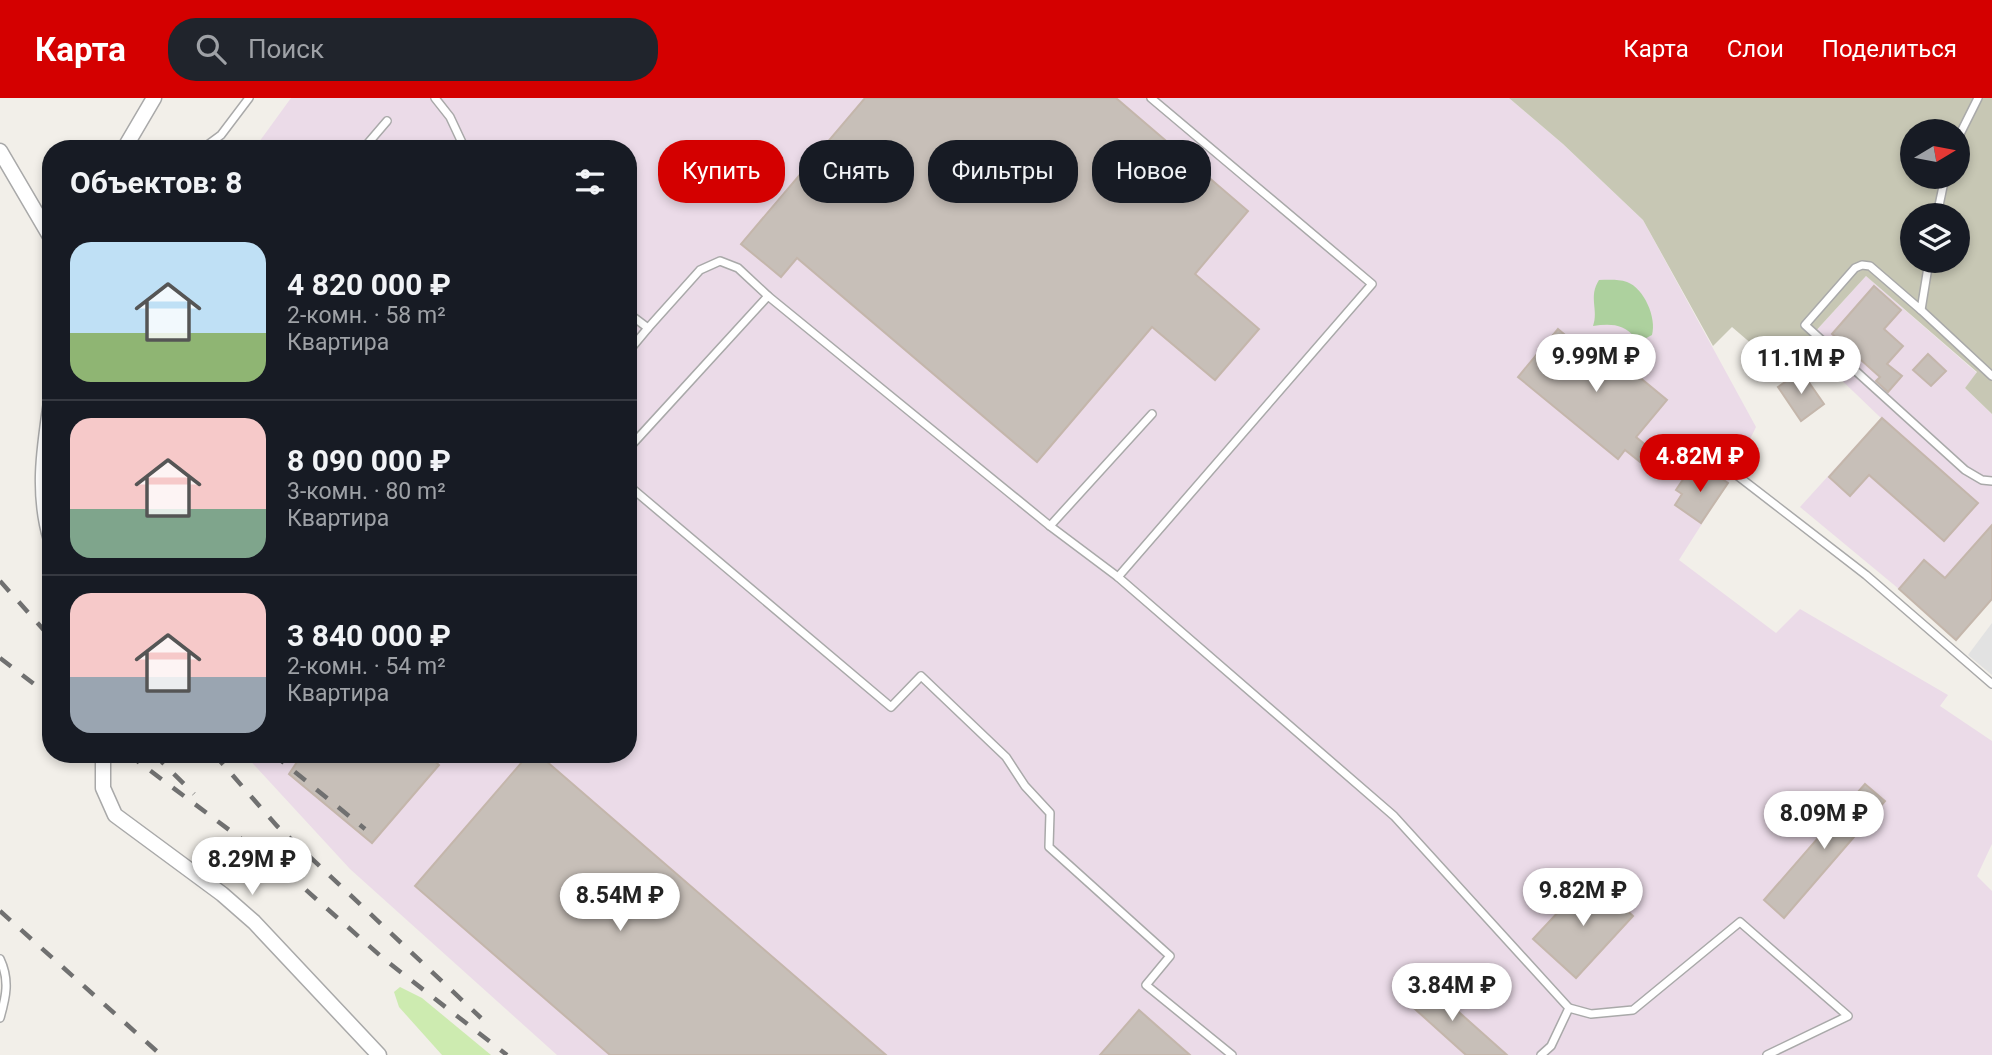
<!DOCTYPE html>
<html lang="ru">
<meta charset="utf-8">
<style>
:root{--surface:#171b24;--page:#20242c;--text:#f1f3f6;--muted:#9ea1a6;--line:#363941;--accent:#d40000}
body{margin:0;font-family:Roboto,sans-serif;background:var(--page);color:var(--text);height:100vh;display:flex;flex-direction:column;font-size:26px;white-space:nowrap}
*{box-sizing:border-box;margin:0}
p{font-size:23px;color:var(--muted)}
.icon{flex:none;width:38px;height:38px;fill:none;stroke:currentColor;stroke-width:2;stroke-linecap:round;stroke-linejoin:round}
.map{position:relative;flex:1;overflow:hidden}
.panel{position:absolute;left:42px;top:42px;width:595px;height:623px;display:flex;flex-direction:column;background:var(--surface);border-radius:28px;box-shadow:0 4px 10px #0003}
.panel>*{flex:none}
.top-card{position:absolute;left:658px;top:42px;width:665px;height:63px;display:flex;gap:14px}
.needle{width:46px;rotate:80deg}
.fabs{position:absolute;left:1900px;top:21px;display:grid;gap:14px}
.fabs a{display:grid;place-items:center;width:70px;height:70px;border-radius:50%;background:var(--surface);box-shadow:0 4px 10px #0003;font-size:35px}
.price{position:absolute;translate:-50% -60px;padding:0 16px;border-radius:24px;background:#fff;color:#222;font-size:23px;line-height:46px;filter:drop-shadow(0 2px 4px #0008)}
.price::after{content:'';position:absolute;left:50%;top:42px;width:21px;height:16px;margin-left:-10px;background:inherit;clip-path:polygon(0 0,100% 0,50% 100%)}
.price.active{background:var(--accent);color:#fff}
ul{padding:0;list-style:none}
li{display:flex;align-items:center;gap:21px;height:175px;padding:0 28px}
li+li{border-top:2px solid var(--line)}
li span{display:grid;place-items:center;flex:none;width:196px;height:140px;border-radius:21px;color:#555}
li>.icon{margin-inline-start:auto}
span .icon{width:84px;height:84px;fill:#fffc;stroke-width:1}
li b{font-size:30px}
h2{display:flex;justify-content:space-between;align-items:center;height:84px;padding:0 28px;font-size:30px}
.chip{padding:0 24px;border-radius:28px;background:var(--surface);box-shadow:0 4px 10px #0003;font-size:24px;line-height:63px}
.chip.active{background:var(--accent);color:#fff}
header{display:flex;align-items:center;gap:42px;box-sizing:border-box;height:98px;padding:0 35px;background:var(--accent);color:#fff}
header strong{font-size:33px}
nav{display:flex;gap:38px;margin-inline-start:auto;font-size:24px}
.search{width:490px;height:63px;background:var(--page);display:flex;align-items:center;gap:18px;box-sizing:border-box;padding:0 24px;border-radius:28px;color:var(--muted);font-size:26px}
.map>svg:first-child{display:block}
</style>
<header>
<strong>Карта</strong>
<div class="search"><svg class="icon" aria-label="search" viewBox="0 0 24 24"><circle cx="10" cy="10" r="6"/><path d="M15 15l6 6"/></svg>Поиск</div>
<nav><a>Карта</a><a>Слои</a><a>Поделиться</a></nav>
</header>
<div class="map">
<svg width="1992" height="957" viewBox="0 0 1992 957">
<rect width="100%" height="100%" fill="#f2efe9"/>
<g fill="#ebdbe8">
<path d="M 291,0 L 1509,0 L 1563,46 L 1643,122 L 1756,329 L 1750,341 L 1759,353 L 1744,373 L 1738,369 L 1679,462 L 1776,535 L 1800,511 L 1948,597 L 1940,608 L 1992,643 L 1992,746 L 1977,778 L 1992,793 L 1992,957 L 557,957 L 350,771 L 244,656 L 628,656 L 628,51 L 254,51 Z"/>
<path d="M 1866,178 L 1977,275 L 1965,290 L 1992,316 L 1992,428 L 1945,480 L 1924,462 L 1899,491 L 1800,409 L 1881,320 L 1804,246 Z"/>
</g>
<path fill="#c7c7b4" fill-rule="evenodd" d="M 1509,0 L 1992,0 L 1992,316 L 1965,290 L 1977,274 L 1866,178 L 1781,271 L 1732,229 L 1713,248 L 1643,122 L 1563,46 ZM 1913,33 L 1958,33 L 1958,79 L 1913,79 ZM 1913,117 L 1958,117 L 1958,163 L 1913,163 Z"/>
<path fill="#cdebb0" d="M 400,889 L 422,900 L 491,957 L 442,957 L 399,909 L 394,894 Z"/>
<path fill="#add19e" d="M 1599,182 C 1608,182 1618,181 1627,184 C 1644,190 1657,220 1652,237 L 1633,247 L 1635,240 C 1624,225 1609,226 1593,228 C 1599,212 1588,199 1599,182 Z"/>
<path fill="#e2e2e2" d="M 1992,525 L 1992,577 L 1968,557 Z"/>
<g fill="#c7bfb8" stroke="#c4b6ab" stroke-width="2">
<path d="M 865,0 L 1116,0 L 1248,113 L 1195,176 L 1259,231 L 1215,282 L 1152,229 L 1037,364 L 797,160 L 781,179 L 741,146 Z"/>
<path d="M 1874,188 L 1901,212 L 1884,231 L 1903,248 L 1887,266 L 1902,278 L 1888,294 L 1876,283 L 1880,279 L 1832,236 Z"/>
<path d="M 1558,231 L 1583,252 L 1593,241 L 1667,302 L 1636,339 L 1659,358 L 1649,371 L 1625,352 L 1618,361 L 1518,279 Z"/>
<path d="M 1928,256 L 1946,273 L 1931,288 L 1913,272 Z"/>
<path d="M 1801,273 L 1824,306 L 1801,323 L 1778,289 Z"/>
<path d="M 1882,320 L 1978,405 L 1944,443 L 1869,377 L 1850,398 L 1829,379 Z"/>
<path d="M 1745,349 L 1755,357 L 1744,373 L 1733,364 Z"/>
<path d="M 1708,371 L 1728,385 L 1701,425 L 1675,407 L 1682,396 L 1676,392 L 1688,374 L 1700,383 Z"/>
<path d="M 1992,427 L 1992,501 L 1956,542 L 1899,491 L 1924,462 L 1945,480 Z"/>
<path d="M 288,656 L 427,656 L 439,667 L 372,745 L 289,676 L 297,664 Z"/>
<path d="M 529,656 L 538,656 L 886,957 L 610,957 L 415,788 Z"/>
<path d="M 1865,686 L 1885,703 L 1784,820 L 1764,802 Z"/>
<path d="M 1591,779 L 1633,818 L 1576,880 L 1533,841 Z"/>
<path d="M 1424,883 L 1507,957 L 1466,957 L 1406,903 Z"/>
<path d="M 1139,912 L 1190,957 L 1100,957 Z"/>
</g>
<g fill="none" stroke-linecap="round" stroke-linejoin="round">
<g stroke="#a9a9a9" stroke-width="10">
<g id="service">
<path d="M 435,0 L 450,19 L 465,51"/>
<path d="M 1958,40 L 1978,0"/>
<path d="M 202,51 L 221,37 L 249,0"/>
<path d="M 363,51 L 387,23"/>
<path d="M 1937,117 L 1945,79"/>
<path d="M 1929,163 L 1921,212 L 1870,168 L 1862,167 L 1855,170 L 1805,227 L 1965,372 L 1982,382 L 1992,383"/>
<path d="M 1921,212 L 1992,278"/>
<path d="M 628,215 L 648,230 L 628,254"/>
<path d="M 648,230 L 700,172 L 720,163 L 738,170 L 768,198"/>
<path d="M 628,351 L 768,198 L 1050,428 L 1118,479 L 1394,718 L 1569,910 L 1591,916 L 1633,912 L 1740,824 L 1848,918 L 1767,957"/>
<path d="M 1734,375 L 1866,477 L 1992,586"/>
<path d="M 628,387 L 891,609 L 921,578 L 1006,659 L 1025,688 L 1050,715 L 1049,749 L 1170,858 L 1146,887 L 1232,957"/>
<path d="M 1050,428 L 1152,316"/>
<path d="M 1118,479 L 1372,186 L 1151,0"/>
<path d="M 0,861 C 10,882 6,899 0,920"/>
<path d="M 1541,957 L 1551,948 L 1569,910"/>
</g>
</g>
<g stroke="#a9a9a9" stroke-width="17">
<g id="minor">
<path d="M 124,51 L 154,0"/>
<path d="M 0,53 L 51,140"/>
<path d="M 51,304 C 44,351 37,396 51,442"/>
<path d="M 103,656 L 103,690 L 115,717 L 222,796 L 254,824 L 379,957"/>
</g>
</g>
<use href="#service" stroke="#fff" stroke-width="7"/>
<use href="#minor" stroke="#fff" stroke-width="14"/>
<g stroke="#707070" stroke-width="4.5" stroke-dasharray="14 14" stroke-linecap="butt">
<path d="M 0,483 L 51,540"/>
<path d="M 0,560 L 51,599"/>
<path d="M 128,656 L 288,776 L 384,861 L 507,957"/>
<path d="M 154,656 L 194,696"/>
<path d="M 214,656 L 277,728 L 481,920"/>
<path d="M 273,656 L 365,731"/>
<path d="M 0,813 L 161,957"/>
</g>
</g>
</svg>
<div class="fabs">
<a><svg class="needle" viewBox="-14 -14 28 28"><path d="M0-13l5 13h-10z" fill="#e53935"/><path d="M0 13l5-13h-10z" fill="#9ea1a6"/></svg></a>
<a><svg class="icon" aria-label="layers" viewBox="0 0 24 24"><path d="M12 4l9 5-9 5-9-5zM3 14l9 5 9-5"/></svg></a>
</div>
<b class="price" style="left:1596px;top:296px">9.99M ₽</b>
<b class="price" style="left:1801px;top:298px">11.1M ₽</b>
<b class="price active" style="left:1700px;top:396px">4.82M ₽</b>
<b class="price" style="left:1824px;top:753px">8.09M ₽</b>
<b class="price" style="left:252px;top:799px">8.29M ₽</b>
<b class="price" style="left:1583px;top:830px">9.82M ₽</b>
<b class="price" style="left:620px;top:835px">8.54M ₽</b>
<b class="price" style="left:1452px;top:925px">3.84M ₽</b>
<div class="top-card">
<a class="chip active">Купить</a>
<a class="chip">Снять</a>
<a class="chip">Фильтры</a>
<a class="chip">Новое</a>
</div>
<section class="panel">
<h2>Объектов: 8<svg class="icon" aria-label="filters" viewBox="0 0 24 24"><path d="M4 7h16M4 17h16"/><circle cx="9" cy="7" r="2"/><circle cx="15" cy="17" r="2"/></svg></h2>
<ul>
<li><span style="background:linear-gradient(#bfe0f5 65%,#8fb573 0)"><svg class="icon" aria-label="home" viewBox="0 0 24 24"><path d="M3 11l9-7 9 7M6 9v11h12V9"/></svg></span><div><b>4 820 000 ₽</b><p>2-комн. · 58 m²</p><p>Квартира</p></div></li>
<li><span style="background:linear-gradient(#f6c9c9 65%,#7fa58c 0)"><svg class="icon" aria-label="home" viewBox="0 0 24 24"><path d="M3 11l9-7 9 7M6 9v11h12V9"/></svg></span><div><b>8 090 000 ₽</b><p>3-комн. · 80 m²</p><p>Квартира</p></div></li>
<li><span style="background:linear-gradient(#f6c9c9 60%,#9aa5b1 0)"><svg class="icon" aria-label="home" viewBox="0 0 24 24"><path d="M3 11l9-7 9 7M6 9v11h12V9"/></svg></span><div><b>3 840 000 ₽</b><p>2-комн. · 54 m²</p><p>Квартира</p></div></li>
</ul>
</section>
</div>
